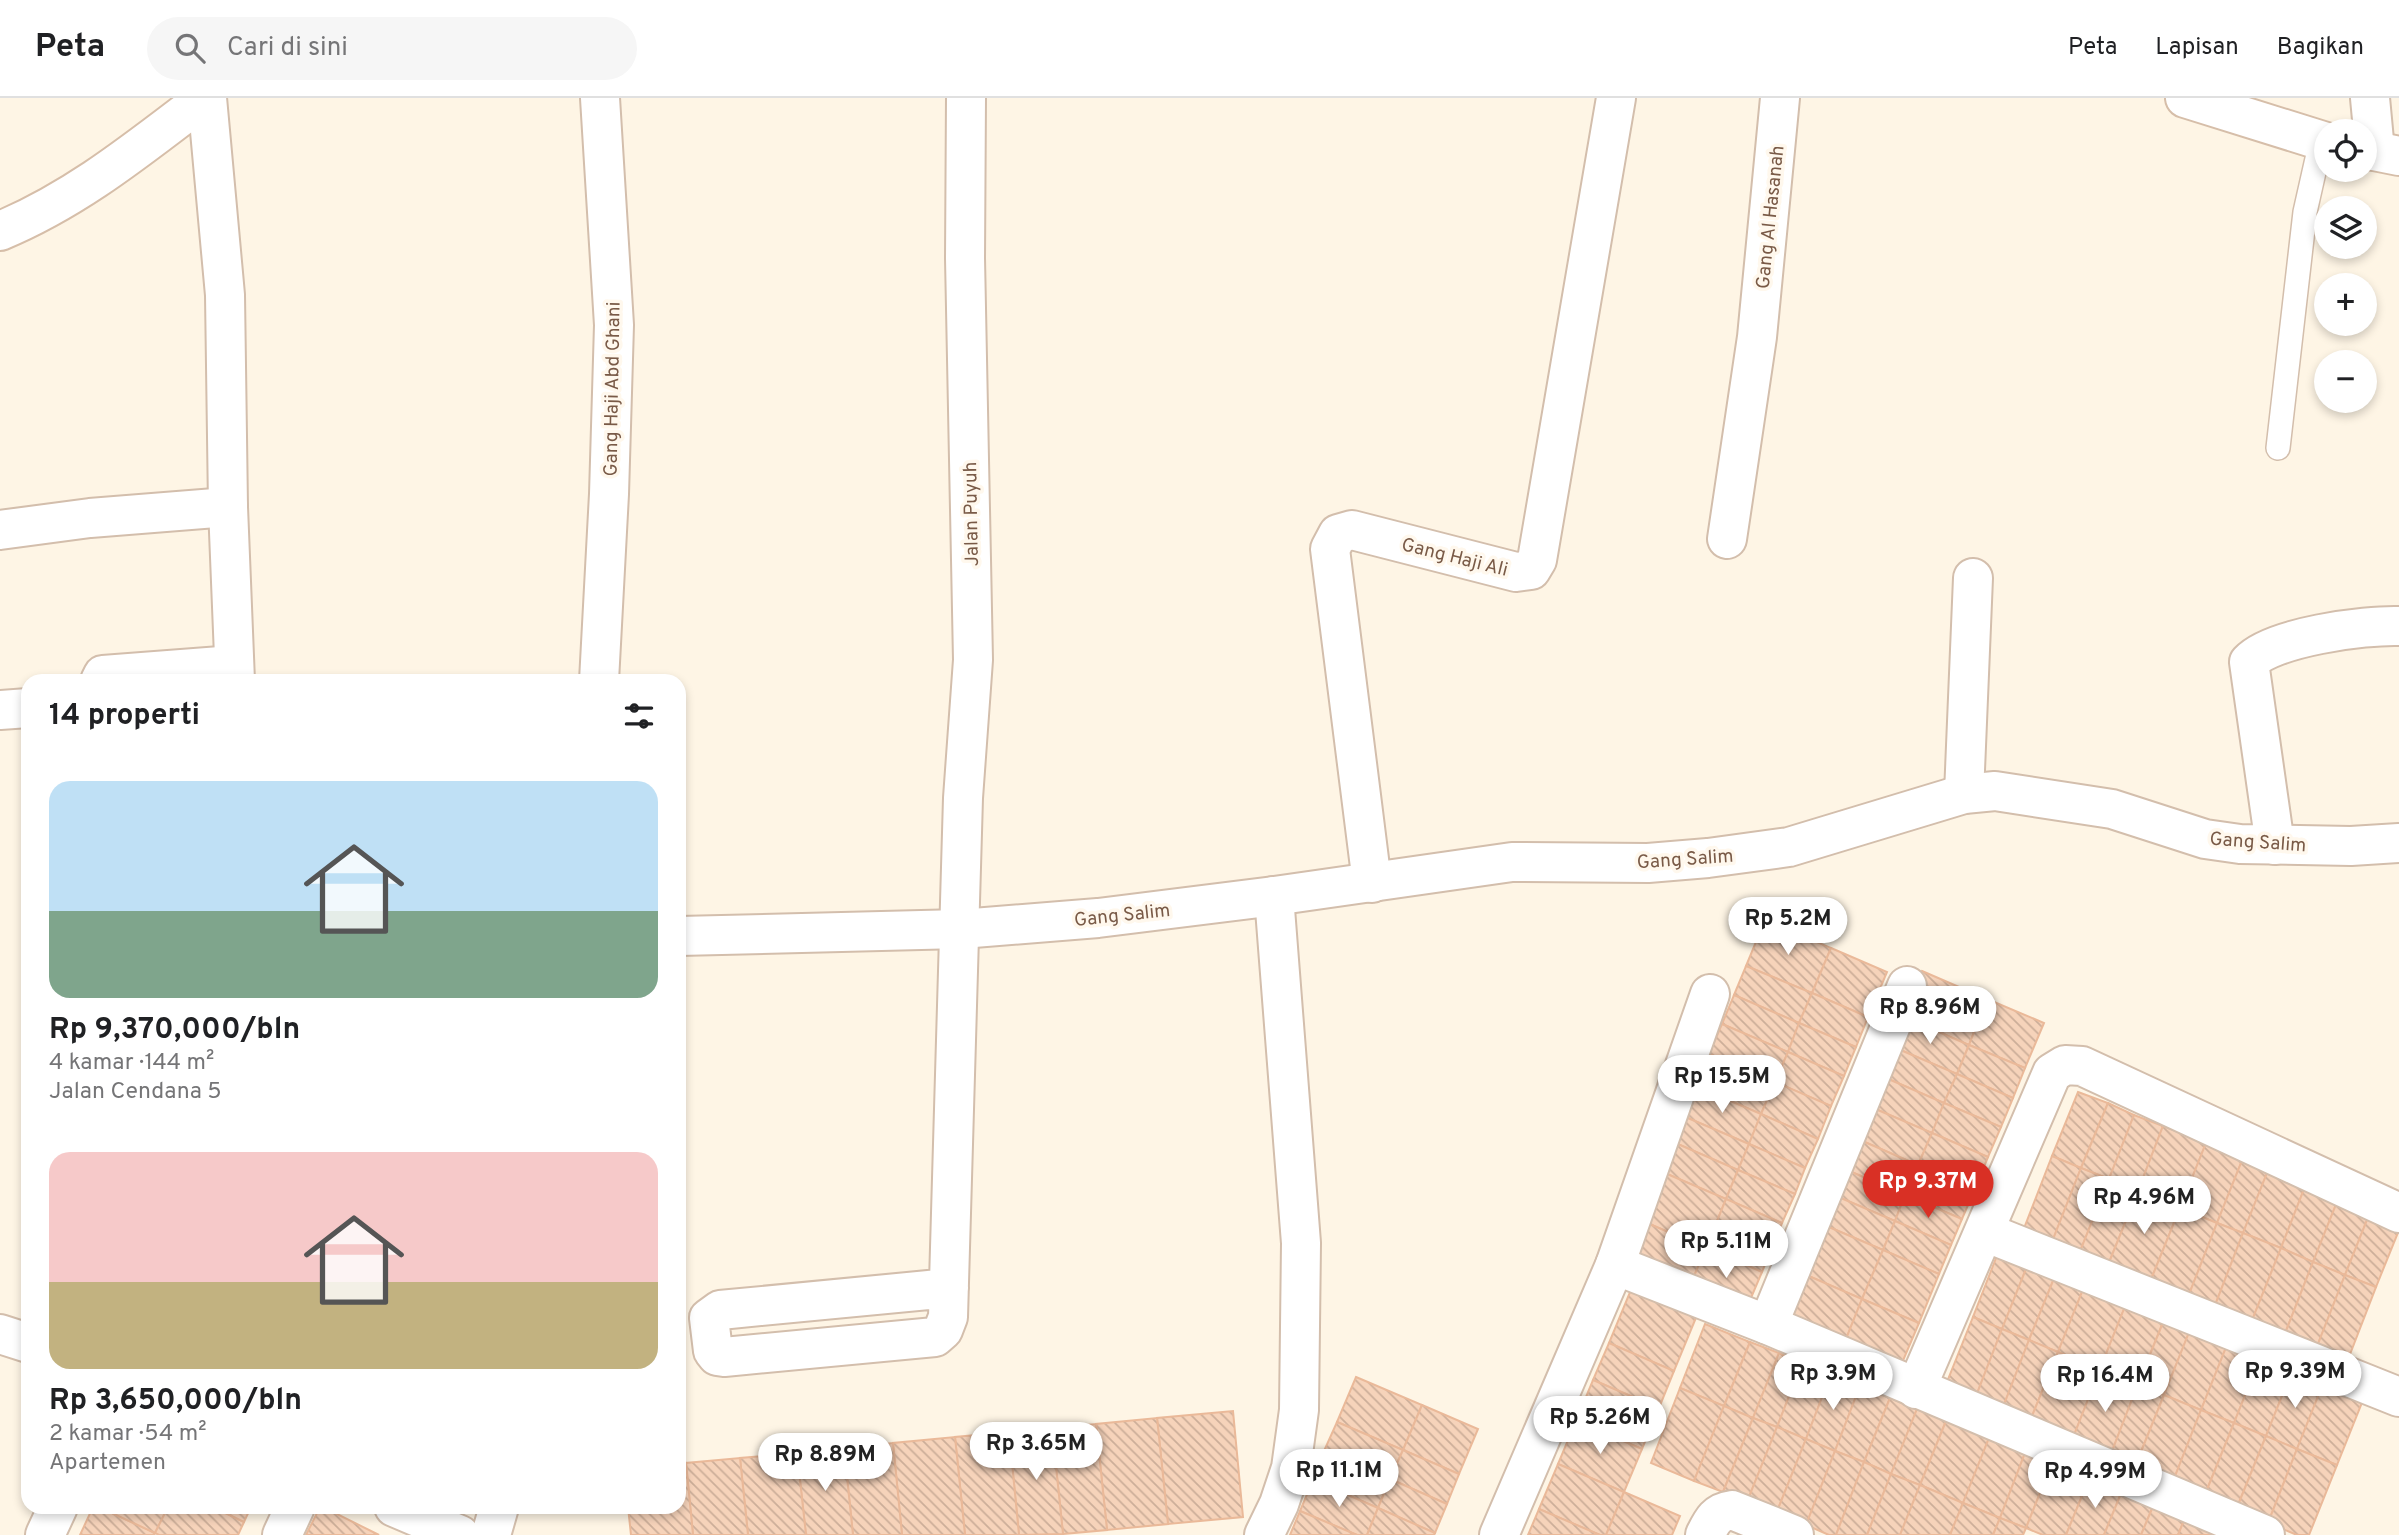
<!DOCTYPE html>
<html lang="id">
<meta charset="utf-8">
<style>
:root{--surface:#fff;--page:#f6f6f6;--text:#202124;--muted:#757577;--line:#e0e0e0;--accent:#d93025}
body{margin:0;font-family:Overpass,sans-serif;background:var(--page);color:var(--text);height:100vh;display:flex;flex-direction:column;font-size:26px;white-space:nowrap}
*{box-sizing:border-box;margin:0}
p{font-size:23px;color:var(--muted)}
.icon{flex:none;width:38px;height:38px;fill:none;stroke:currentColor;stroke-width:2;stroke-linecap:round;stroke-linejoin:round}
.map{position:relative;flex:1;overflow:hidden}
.panel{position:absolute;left:21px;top:576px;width:665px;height:840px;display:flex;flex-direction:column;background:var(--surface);border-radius:21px;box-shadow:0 4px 10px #0003}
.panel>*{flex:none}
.controls{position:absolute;left:2314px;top:21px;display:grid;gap:14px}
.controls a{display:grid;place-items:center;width:63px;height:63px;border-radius:50%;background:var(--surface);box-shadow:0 4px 10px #0003;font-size:35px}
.price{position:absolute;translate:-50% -60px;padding:0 16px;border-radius:24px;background:#fff;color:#222;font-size:23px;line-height:46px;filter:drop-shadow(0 2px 4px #0008)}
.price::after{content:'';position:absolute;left:50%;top:42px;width:21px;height:16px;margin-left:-10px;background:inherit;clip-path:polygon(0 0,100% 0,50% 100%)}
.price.current{background:var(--accent);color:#fff}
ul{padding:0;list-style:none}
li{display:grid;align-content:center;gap:14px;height:371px;padding:0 28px}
li span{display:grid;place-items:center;height:217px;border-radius:21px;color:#555}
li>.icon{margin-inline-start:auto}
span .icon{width:126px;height:126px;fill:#fffc;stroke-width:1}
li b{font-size:30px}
h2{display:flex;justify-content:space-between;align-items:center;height:84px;padding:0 28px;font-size:30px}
header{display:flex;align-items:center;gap:42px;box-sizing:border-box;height:98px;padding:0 35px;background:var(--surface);border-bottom:2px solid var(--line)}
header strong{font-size:33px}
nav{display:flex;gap:38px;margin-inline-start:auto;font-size:24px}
.search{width:490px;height:63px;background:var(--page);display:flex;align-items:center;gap:18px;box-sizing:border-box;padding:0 24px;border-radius:38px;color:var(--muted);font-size:26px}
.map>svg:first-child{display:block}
</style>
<header>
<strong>Peta</strong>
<div class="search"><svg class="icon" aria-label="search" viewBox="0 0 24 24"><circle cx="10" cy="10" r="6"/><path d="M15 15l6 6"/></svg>Cari di sini</div>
<nav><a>Peta</a><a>Lapisan</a><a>Bagikan</a></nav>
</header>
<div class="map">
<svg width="2399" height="1437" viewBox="0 0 2399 1437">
<defs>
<pattern id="building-back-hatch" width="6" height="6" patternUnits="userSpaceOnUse" patternTransform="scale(1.75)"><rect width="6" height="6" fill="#f6d3ba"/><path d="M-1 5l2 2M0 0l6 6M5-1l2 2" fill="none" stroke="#ccae99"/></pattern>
</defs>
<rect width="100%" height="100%" fill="#fef5e5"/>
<g fill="url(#building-back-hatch)" stroke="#eab999" stroke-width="2">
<path d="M 1765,822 L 1831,850 L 1812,895 L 1746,868 Z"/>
<path d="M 1831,850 L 1887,874 L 1868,919 L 1812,895 Z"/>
<path d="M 1746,868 L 1812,895 L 1799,925 L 1734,897 Z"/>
<path d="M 1922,873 L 1987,901 L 1969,947 L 1904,919 Z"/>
<path d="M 1812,895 L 1868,919 L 1856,949 L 1799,925 Z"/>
<path d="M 1734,897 L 1799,925 L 1788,954 L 1722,926 Z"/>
<path d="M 1987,901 L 2044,925 L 2025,970 L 1969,947 Z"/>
<path d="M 1904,919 L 1969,947 L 1957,976 L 1891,948 Z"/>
<path d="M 1799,925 L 1856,949 L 1844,978 L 1788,954 Z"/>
<path d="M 1722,926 L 1788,954 L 1775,984 L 1709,956 Z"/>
<path d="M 1969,947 L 2025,970 L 2013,1000 L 1957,976 Z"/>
<path d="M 1891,948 L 1957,976 L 1944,1005 L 1879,977 Z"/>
<path d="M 1788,954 L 1844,978 L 1831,1008 L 1775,984 Z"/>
<path d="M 1709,956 L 1775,984 L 1761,1016 L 1695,988 Z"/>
<path d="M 1957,976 L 2013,1000 L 2001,1029 L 1944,1005 Z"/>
<path d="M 1879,977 L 1944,1005 L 1932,1035 L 1866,1007 Z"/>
<path d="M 1775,984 L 1831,1008 L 1818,1041 L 1761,1016 Z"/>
<path d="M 1695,988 L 1761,1016 L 1749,1046 L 1683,1018 Z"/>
<path d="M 2078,994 L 2108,1005 L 2081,1070 L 2052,1058 Z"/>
<path d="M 1944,1005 L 2001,1029 L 1988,1059 L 1932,1035 Z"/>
<path d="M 2108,1005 L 2134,1017 L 2109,1081 L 2081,1070 Z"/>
<path d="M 1866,1007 L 1932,1035 L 1918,1067 L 1853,1039 Z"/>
<path d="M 1761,1016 L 1818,1041 L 1805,1070 L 1749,1046 Z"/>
<path d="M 2134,1017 L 2163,1028 L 2138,1093 L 2109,1081 Z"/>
<path d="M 1683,1018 L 1749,1046 L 1738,1072 L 1673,1044 Z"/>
<path d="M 2163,1028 L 2206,1045 L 2180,1110 L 2138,1093 Z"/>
<path d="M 1932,1035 L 1988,1059 L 1975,1091 L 1918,1067 Z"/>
<path d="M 1853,1039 L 1918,1067 L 1905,1097 L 1840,1069 Z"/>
<path d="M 1673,1044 L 1738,1072 L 1726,1101 L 1660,1073 Z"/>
<path d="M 2206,1045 L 2243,1060 L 2217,1125 L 2180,1110 Z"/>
<path d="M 1749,1046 L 1805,1070 L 1795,1096 L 1738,1072 Z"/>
<path d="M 2052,1058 L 2081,1070 L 2052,1144 L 2023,1133 Z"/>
<path d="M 2243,1060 L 2269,1070 L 2243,1135 L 2217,1125 Z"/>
<path d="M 1918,1067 L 1975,1091 L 1962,1121 L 1905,1097 Z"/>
<path d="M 1840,1069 L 1905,1097 L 1895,1123 L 1829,1095 Z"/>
<path d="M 2081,1070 L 2109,1081 L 2079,1156 L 2052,1144 Z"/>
<path d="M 2269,1070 L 2306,1086 L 2281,1150 L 2243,1135 Z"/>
<path d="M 1738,1072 L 1795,1096 L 1782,1125 L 1726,1101 Z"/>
<path d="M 1660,1073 L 1726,1101 L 1706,1150 L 1640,1122 Z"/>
<path d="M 2109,1081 L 2138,1093 L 2108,1167 L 2079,1156 Z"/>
<path d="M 2306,1086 L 2339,1099 L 2313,1164 L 2281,1150 Z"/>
<path d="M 2138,1093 L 2180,1110 L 2150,1184 L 2108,1167 Z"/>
<path d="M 1829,1095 L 1895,1123 L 1883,1152 L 1817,1124 Z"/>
<path d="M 1905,1097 L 1962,1121 L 1951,1147 L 1895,1123 Z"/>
<path d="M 2339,1099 L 2371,1112 L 2345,1177 L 2313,1164 Z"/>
<path d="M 1726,1101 L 1782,1125 L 1762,1174 L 1706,1150 Z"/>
<path d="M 2180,1110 L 2217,1125 L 2188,1199 L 2150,1184 Z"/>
<path d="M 2371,1112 L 2399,1132 L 2376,1189 L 2345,1177 Z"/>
<path d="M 1640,1122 L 1706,1150 L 1689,1190 L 1623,1162 Z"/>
<path d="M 1895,1123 L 1951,1147 L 1939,1176 L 1883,1152 Z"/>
<path d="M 1817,1124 L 1883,1152 L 1862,1201 L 1797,1173 Z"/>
<path d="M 2217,1125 L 2243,1135 L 2214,1210 L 2188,1199 Z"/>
<path d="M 2243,1135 L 2281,1150 L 2251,1225 L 2214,1210 Z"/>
<path d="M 1706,1150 L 1762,1174 L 1745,1214 L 1689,1190 Z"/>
<path d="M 2281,1150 L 2313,1164 L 2284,1238 L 2251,1225 Z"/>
<path d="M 1883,1152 L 1939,1176 L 1919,1225 L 1862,1201 Z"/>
<path d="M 1998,1155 L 2028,1166 L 2002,1231 L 1973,1219 Z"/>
<path d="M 2313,1164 L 2345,1177 L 2316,1251 L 2284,1238 Z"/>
<path d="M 2028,1166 L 2055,1178 L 2029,1242 L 2002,1231 Z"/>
<path d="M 1797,1173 L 1862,1201 L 1846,1241 L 1780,1214 Z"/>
<path d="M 2345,1177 L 2376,1189 L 2347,1264 L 2316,1251 Z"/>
<path d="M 2055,1178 L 2084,1189 L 2058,1254 L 2029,1242 Z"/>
<path d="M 1635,1182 L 1700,1210 L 1674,1273 L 1609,1245 Z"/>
<path d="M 2084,1189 L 2126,1206 L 2100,1271 L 2058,1254 Z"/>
<path d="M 1862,1201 L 1919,1225 L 1902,1265 L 1846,1241 Z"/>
<path d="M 2126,1206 L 2164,1222 L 2138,1286 L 2100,1271 Z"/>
<path d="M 1973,1219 L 2002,1231 L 1973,1306 L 1943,1294 Z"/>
<path d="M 2164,1222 L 2190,1232 L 2164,1297 L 2138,1286 Z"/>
<path d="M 1705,1226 L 1750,1244 L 1724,1308 L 1680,1290 Z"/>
<path d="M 2002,1231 L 2029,1242 L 2000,1317 L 1973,1306 Z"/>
<path d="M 2190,1232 L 2227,1247 L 2201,1312 L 2164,1297 Z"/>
<path d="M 2029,1242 L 2058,1254 L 2028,1328 L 2000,1317 Z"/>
<path d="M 1750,1244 L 1779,1255 L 1753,1320 L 1724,1308 Z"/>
<path d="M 1609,1245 L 1674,1273 L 1659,1310 L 1593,1282 Z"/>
<path d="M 2227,1247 L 2260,1260 L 2234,1325 L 2201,1312 Z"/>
<path d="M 2058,1254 L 2100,1271 L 2071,1345 L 2028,1328 Z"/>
<path d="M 1779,1255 L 1802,1265 L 1777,1329 L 1753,1320 Z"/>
<path d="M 2260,1260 L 2292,1273 L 2266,1338 L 2234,1325 Z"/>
<path d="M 1802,1265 L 1831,1276 L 1806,1341 L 1777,1329 Z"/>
<path d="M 2100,1271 L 2138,1286 L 2109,1361 L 2071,1345 Z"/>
<path d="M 2292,1273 L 2323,1286 L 2297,1351 L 2266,1338 Z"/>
<path d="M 1831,1276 L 1860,1288 L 1835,1353 L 1806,1341 Z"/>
<path d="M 1356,1279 L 1422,1307 L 1403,1352 L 1337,1324 Z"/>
<path d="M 1593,1282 L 1659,1310 L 1642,1351 L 1576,1323 Z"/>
<path d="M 2138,1286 L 2164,1297 L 2134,1371 L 2109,1361 Z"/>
<path d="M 2323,1286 L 2363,1302 L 2337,1367 L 2297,1351 Z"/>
<path d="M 1860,1288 L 1890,1300 L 1864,1364 L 1835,1353 Z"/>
<path d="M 1680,1290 L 1724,1308 L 1694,1383 L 1651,1365 Z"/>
<path d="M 2164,1297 L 2201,1312 L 2172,1386 L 2134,1371 Z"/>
<path d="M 1890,1300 L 1917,1311 L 1891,1376 L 1864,1364 Z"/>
<path d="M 1422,1307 L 1478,1331 L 1459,1376 L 1403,1352 Z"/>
<path d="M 1724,1308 L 1753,1320 L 1723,1394 L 1694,1383 Z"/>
<path d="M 1917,1311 L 1946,1323 L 1920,1387 L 1891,1376 Z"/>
<path d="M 2201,1312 L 2234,1325 L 2204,1399 L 2172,1386 Z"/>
<path d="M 1233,1313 L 1243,1419 L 1168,1426 L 1157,1320 Z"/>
<path d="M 1157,1320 L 1168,1426 L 1107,1432 L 1096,1326 Z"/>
<path d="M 1753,1320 L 1777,1329 L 1747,1404 L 1723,1394 Z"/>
<path d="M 1576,1323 L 1642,1351 L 1624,1394 L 1558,1366 Z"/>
<path d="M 1946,1323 L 1989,1340 L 1963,1405 L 1920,1387 Z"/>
<path d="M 1337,1324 L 1403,1352 L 1390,1381 L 1324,1353 Z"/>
<path d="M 2234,1325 L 2266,1338 L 2236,1412 L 2204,1399 Z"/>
<path d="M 1096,1326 L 1107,1432 L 1063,1436 L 1052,1330 Z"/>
<path d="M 1777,1329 L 1806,1341 L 1776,1416 L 1747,1404 Z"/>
<path d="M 1052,1330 L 1063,1436 L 1019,1437 L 1009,1334 Z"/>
<path d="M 1009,1334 L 1019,1437 L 965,1437 L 955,1339 Z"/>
<path d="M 2266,1338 L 2297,1351 L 2268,1425 L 2236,1412 Z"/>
<path d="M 955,1339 L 965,1437 L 902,1437 L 893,1345 Z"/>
<path d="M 1989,1340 L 2025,1355 L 2000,1420 L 1963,1405 Z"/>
<path d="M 1806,1341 L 1835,1353 L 1806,1427 L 1776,1416 Z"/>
<path d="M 893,1345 L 902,1437 L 853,1437 L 844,1350 Z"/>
<path d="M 844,1350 L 853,1437 L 806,1437 L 797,1355 Z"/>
<path d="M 2297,1351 L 2337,1367 L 2309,1437 L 2297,1437 L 2268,1425 Z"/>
<path d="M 1403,1352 L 1459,1376 L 1447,1406 L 1390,1381 Z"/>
<path d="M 1324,1353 L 1390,1381 L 1378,1410 L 1313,1382 Z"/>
<path d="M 1835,1353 L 1864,1364 L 1836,1437 L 1829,1437 L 1806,1427 Z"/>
<path d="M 797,1355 L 806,1437 L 748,1437 L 740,1360 Z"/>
<path d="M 2025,1355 L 2052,1365 L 2026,1430 L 2000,1420 Z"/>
<path d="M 740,1360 L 748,1437 L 693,1437 L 686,1365 Z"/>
<path d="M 1864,1364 L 1891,1376 L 1867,1437 L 1836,1437 Z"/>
<path d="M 686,1365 L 693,1437 L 631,1437 L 628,1409 L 679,1409 L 679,1366 Z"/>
<path d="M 2052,1365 L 2089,1381 L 2066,1437 L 2043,1437 L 2026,1430 Z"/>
<path d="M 1558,1366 L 1624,1394 L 1606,1437 L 1600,1437 L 1539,1411 Z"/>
<path d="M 1891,1376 L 1920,1387 L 1900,1437 L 1867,1437 Z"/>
<path d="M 1390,1381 L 1447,1406 L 1435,1435 L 1378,1410 Z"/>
<path d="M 2089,1381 L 2122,1393 L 2104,1437 L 2066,1437 Z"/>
<path d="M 1313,1382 L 1378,1410 L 1367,1437 L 1357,1437 L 1300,1413 Z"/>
<path d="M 1920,1387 L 1963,1405 L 1950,1437 L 1900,1437 Z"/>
<path d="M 2122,1393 L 2154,1406 L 2141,1437 L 2104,1437 Z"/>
<path d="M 1624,1394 L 1680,1418 L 1672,1437 L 1606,1437 Z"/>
<path d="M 1963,1405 L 2000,1420 L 1993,1437 L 1950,1437 Z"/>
<path d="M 2154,1406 L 2185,1420 L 2178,1437 L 2141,1437 Z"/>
<path d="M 93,1409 L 99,1409 L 155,1435 L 154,1437 L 80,1437 Z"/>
<path d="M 99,1409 L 168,1409 L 155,1435 Z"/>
<path d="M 168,1409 L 213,1409 L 244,1424 L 238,1437 L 159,1437 L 155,1435 Z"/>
<path d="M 213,1409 L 251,1409 L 244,1424 Z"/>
<path d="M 320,1409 L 323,1409 L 379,1437 L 306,1437 Z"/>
<path d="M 1378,1410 L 1435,1435 L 1434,1437 L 1367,1437 Z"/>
<path d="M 1539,1411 L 1600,1437 L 1528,1437 Z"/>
<path d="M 1300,1413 L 1357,1437 L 1290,1437 Z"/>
<path d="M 2000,1420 L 2026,1430 L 2023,1437 L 1993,1437 Z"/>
<path d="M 2185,1420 L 2224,1437 L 2178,1437 Z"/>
</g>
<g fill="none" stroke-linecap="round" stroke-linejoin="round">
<g stroke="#d3beac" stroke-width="26">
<path id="lane" d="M 2278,350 L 2305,114 L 2321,43"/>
</g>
<g stroke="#d3beac" stroke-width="42">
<g id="street">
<path d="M 207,0 L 225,197 L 228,409 L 235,583"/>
<path d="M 2370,0 L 2375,53"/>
<path d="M 0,432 L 90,420 L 228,409"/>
<path d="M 1727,441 L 1757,239 L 1780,0"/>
<path d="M 100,583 L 103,577 L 234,567"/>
<path d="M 599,583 L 609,396 L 614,227 L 600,0"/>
<path d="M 0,612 L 28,610"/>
<path d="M 1964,696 L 1973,480"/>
<path d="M 2275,747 L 2249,564 C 2272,539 2364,527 2399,528"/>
<path d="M 1372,785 L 1330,451 L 1338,436 L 1352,432 L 1516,474 L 1531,472 L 1537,462 L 1616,0"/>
<path d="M 679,838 L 961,831 L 1098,820 L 1274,798 L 1512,764 L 1648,765 L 1708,760 L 1789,749 L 1964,696 L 1995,693 L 2112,711 L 2205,741 L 2240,746 L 2351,748 L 2399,745"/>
<path d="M 1985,1134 L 2399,1299"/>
<path d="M 1615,1167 L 1768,1227 L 2265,1437"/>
<path d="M 949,1190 L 720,1212 L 709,1220 L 713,1253 L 717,1258 L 724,1259 L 935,1239 L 943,1232 L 948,1219 L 963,700 L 973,562 L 965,160 L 966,0"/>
<path d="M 1768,1227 L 1907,888"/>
<path d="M 0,1236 L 28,1245"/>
<path d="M 1916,1291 L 2052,975 L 2065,967 L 2082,968 L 2399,1115"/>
<path d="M 394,1409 L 460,1437"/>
<path d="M 45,1437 L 58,1409"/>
<path d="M 282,1437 L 295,1409"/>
<path d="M 491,1437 L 499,1409"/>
<path d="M 1264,1437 L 1279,1406 L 1291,1370 L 1299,1312 L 1301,1145 L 1274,798"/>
<path d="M 1499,1437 L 1615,1167 L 1710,896"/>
<path d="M 1705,1437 C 1712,1423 1716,1414 1732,1412 L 1794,1437"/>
</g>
</g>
<g stroke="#d6bea9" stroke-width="42">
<g id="secondary">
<path d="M 2185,0 L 2326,44"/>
<path d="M 2364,51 L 2399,58"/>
<path d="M 0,133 C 77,101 139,50 205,0"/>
</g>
</g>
<use href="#lane" stroke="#fff" stroke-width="23"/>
<use href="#street" stroke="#fff" stroke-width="38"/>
<use href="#secondary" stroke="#fff" stroke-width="38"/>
</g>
<g text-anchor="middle" stroke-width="7" stroke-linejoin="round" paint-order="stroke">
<g font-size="19" fill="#795a47" stroke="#fff8ed">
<text transform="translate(1769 119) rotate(-84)" y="7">Gang Al Hasanah</text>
<text transform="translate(611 291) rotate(-89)" y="7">Gang Haji Abd Ghani</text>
<text transform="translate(970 416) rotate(-91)" y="7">Jalan Puyuh</text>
<text transform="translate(1455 458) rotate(14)" y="7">Gang Haji Ali</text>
<text transform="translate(2258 743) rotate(4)" y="7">Gang Salim</text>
<text transform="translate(1685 760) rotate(-4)" y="7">Gang Salim</text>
<text transform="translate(1122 816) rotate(-6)" y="7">Gang Salim</text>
</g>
</g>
</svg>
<div class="controls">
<a><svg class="icon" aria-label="locate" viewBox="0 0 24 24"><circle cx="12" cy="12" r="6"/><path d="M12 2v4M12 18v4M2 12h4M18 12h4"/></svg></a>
<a><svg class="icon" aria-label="layers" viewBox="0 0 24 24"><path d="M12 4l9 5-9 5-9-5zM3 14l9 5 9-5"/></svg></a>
<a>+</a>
<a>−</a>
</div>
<b class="price" style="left:1788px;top:859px">Rp 5.2M</b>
<b class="price" style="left:1930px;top:948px">Rp 8.96M</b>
<b class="price" style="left:1722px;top:1017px">Rp 15.5M</b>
<b class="price current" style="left:1928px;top:1122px">Rp 9.37M</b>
<b class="price" style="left:2144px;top:1138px">Rp 4.96M</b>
<b class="price" style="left:1726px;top:1182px">Rp 5.11M</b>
<b class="price" style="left:2295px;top:1312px">Rp 9.39M</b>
<b class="price" style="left:1833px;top:1314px">Rp 3.9M</b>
<b class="price" style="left:2105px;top:1316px">Rp 16.4M</b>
<b class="price" style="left:1600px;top:1358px">Rp 5.26M</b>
<b class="price" style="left:1036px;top:1384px">Rp 3.65M</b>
<b class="price" style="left:825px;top:1395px">Rp 8.89M</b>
<b class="price" style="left:1339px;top:1411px">Rp 11.1M</b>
<b class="price" style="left:2095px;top:1412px">Rp 4.99M</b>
<section class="panel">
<h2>14 properti<svg class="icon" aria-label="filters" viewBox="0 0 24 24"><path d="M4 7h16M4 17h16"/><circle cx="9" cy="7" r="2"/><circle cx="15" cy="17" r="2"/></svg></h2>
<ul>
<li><span style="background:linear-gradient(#bfe0f5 60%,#7fa58c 0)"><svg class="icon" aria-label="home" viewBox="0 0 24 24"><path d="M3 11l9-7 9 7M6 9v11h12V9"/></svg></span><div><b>Rp 9,370,000/bln</b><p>4 kamar · 144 m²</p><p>Jalan Cendana 5</p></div></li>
<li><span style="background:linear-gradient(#f6c9c9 60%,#c2b280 0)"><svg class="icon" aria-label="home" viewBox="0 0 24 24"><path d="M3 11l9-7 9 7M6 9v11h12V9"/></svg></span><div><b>Rp 3,650,000/bln</b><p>2 kamar · 54 m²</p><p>Apartemen</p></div></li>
</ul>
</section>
</div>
